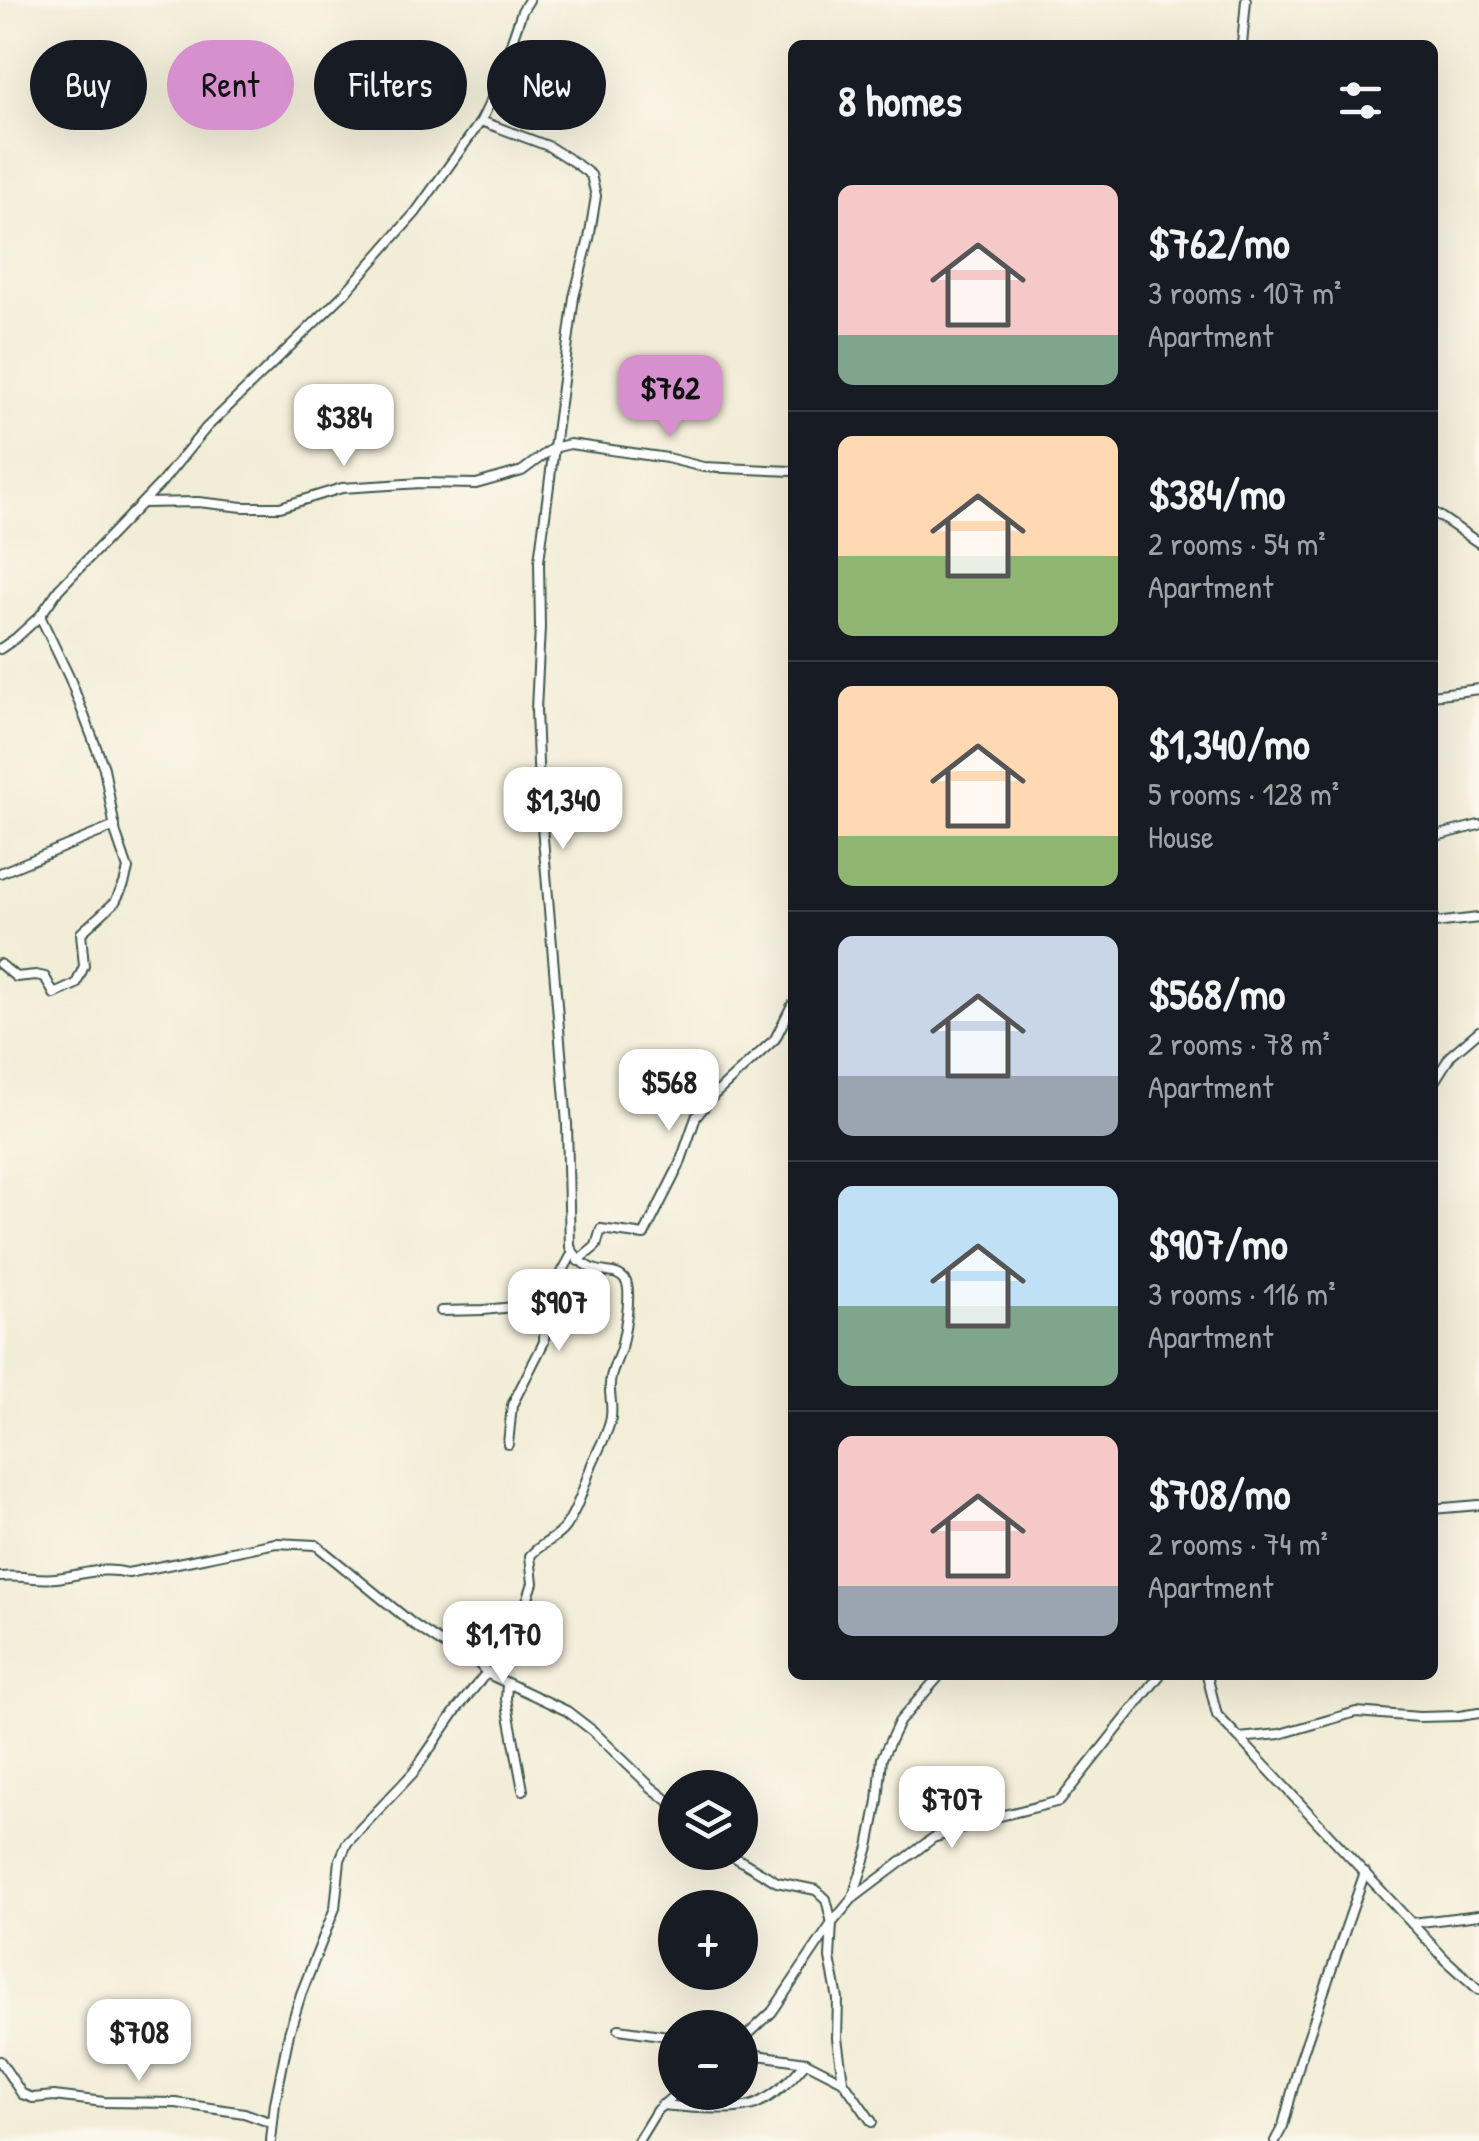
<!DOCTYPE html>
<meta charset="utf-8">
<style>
:root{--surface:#171b24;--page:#20242c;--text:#f1f3f6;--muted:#9ea1a6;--line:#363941;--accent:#d690ce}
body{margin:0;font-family:"Patrick Hand",sans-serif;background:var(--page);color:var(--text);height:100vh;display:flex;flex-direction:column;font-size:38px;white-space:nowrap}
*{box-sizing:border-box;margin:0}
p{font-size:32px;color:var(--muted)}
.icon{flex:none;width:55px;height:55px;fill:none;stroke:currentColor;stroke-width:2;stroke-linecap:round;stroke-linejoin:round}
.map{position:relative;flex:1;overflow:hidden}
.side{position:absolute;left:788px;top:40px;width:650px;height:1640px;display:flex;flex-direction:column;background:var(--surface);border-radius:15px;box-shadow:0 10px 40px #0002}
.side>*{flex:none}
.banner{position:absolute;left:30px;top:40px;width:608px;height:90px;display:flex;gap:20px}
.fabs{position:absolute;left:658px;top:1770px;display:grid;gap:20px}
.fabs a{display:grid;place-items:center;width:100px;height:100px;border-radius:50%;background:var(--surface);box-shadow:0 10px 40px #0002;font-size:50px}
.price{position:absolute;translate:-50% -85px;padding:0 22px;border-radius:20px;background:#fff;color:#222;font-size:32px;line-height:65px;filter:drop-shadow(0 2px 5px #0008)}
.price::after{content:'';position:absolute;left:50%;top:60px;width:30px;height:22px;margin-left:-15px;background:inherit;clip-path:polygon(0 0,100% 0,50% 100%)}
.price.selected{background:var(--accent);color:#111}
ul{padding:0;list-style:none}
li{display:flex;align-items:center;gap:30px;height:250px;padding:0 50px}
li+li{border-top:2px solid var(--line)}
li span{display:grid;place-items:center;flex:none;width:280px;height:200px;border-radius:15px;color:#555}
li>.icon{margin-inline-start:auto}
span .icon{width:120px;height:120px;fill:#fffc;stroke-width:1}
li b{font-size:42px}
h2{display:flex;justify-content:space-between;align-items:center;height:120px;padding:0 50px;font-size:42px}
.tag{padding:0 35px;border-radius:45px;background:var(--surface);box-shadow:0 10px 40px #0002;font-size:35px;line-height:90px}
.tag.selected{background:var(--accent);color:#111}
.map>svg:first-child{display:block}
</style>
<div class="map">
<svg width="1479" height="2141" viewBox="0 0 1479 2141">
<rect width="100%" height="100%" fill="#fbf7ec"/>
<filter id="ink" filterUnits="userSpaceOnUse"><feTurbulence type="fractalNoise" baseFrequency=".01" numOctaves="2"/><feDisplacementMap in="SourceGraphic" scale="20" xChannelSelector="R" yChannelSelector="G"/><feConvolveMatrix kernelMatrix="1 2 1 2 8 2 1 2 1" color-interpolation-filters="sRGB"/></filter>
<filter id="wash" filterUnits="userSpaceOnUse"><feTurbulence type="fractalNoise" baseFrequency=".0048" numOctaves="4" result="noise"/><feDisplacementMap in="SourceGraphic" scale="40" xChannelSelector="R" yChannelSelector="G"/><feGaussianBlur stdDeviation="2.25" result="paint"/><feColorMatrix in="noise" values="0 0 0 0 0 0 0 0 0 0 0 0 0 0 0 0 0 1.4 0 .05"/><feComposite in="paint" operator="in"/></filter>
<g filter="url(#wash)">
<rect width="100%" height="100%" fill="#f2edd7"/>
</g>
<g filter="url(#ink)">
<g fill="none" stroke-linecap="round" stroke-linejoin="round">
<g stroke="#3f574c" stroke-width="12">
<g id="street">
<path d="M 1242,45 L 1246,0"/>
<path d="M 143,503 L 198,502 L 243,507 L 280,507 L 342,488 L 421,483 L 476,484 L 522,471 L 553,448 L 570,444 L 667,458 L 703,467 L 792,471"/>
<path d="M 1432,511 L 1479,543"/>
<path d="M 0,649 L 16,638 L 40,616 L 59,589 L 161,483 L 206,428 L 344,294 L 416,212 L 481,121 L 494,94 L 522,11 L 529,0"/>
<path d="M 1432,695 L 1479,689"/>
<path d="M 1432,837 L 1479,825"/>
<path d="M 0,873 L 115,826"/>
<path d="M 1432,910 L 1434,923 L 1479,918"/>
<path d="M 0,964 L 16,977 L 36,975 L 45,977 L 54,994 L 76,984 L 84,966 L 81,933 L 115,902 L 124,884 L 128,869 L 116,834 L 104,768 L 70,679 L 40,616"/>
<path d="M 1432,1085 L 1451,1055 L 1479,1031"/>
<path d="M 578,1261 L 596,1246 L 601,1229 L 644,1235 L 679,1166 L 696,1117 L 714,1095 L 775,1039 L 792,1005"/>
<path d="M 441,1311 L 483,1310 L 545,1304"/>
<path d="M 508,1444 L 512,1405 L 544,1342 L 545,1304 L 573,1252"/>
<path d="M 1432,1509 L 1479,1505"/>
<path d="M 0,1577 C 19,1575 38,1580 56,1578 C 82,1575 102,1566 128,1573 L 276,1543 L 316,1545 L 413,1624 L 450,1649 L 476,1661 L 488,1674 L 567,1711 L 593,1731 L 651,1787 L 675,1806"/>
<path d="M 1207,1675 L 1217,1715 L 1239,1738"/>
<path d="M 507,1684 L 506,1699 L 523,1790"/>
<path d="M 1479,1713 L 1459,1716 L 1419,1717 L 1356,1712 L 1280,1734 L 1239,1738 L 1445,1959 L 1479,1990"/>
<path d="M 726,1852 L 777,1882 L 816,1890 L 826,1899 L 832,1923 L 830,1958 L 838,1999 L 837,2038 L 843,2081 L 872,2122"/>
<path d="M 853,1897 L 869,1847 L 878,1801 L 882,1758 L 899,1722 L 940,1675"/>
<path d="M 1412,1923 L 1479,1915"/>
<path d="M 619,2029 L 675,2037"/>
<path d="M 740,2042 L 772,2012 L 832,1923 L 852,1899 L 933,1838 L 996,1817 L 1060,1801 L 1160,1675"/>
<path d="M 740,2050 L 744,2053 L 806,2062 L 843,2081"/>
<path d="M 0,2061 L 22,2094 L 33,2098 L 54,2096 L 104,2102 L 176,2103 L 244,2113 L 272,2123"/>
<path d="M 662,2105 C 684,2107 739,2113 758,2103 C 777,2094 793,2078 806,2062"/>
<path d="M 271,2141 L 275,2103 L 289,2033 L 301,1994 L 335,1908 L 340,1860 L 347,1843 L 413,1773 L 457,1709 L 483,1677 L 499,1665 L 506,1653 L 516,1620 L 527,1601 L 533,1583 L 530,1556 C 540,1543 556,1540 565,1527 C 578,1508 584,1486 592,1464 C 598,1450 606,1437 610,1422 C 614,1409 609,1397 610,1384 C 610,1373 618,1359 621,1348 C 624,1335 633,1290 625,1280 C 612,1264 591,1283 570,1247 L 567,1124 L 539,790 L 536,710 L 540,627 L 539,561 L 574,297 L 589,239 L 596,196 L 591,175 L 575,163 L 548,146 L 481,121"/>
<path d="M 638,2141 L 657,2110 L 678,2092"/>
<path d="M 1275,2141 L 1283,2126 L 1300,2061 L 1365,1872"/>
</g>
</g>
<use href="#street" stroke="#fff" stroke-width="8"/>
</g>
</g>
</svg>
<div class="fabs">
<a><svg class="icon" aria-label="layers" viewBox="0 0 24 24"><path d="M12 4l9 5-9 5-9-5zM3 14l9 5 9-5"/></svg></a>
<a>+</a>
<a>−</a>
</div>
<b class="price selected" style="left:670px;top:440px">$762</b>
<b class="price" style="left:344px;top:469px">$384</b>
<b class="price" style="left:563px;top:852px">$1,340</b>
<b class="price" style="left:669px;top:1134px">$568</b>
<b class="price" style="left:559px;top:1354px">$907</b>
<b class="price" style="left:503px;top:1686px">$1,170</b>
<b class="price" style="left:952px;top:1851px">$707</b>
<b class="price" style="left:139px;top:2084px">$708</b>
<div class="banner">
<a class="tag">Buy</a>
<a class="tag selected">Rent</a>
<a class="tag">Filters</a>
<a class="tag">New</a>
</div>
<section class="side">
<h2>8 homes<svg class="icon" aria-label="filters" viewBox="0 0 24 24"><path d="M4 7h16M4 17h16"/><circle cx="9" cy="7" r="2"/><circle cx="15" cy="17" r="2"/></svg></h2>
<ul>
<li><span style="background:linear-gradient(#f6c9c9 75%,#7fa58c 0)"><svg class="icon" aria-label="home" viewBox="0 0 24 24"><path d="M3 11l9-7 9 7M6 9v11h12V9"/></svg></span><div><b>$762/mo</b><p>3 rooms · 107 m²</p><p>Apartment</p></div></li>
<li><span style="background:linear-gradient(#ffd9b3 60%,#8fb573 0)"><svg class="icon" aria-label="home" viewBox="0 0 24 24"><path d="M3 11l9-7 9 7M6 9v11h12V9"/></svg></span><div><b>$384/mo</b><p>2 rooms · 54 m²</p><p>Apartment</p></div></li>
<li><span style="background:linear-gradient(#ffd9b3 75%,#8fb573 0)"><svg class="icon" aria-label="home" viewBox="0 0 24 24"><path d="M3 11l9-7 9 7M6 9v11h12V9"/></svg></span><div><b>$1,340/mo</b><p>5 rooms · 128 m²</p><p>House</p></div></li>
<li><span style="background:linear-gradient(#c9d6e8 70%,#9aa5b1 0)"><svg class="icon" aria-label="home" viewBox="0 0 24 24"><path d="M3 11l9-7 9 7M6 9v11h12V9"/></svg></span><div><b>$568/mo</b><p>2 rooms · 78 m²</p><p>Apartment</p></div></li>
<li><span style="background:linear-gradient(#bfe0f5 60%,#7fa58c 0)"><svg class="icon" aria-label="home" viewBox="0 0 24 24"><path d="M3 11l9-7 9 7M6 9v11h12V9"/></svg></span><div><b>$907/mo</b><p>3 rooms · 116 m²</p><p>Apartment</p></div></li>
<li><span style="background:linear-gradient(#f6c9c9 75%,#9aa5b1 0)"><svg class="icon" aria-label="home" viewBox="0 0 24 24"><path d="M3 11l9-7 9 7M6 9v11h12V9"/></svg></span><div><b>$708/mo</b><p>2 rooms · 74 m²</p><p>Apartment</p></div></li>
</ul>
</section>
</div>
